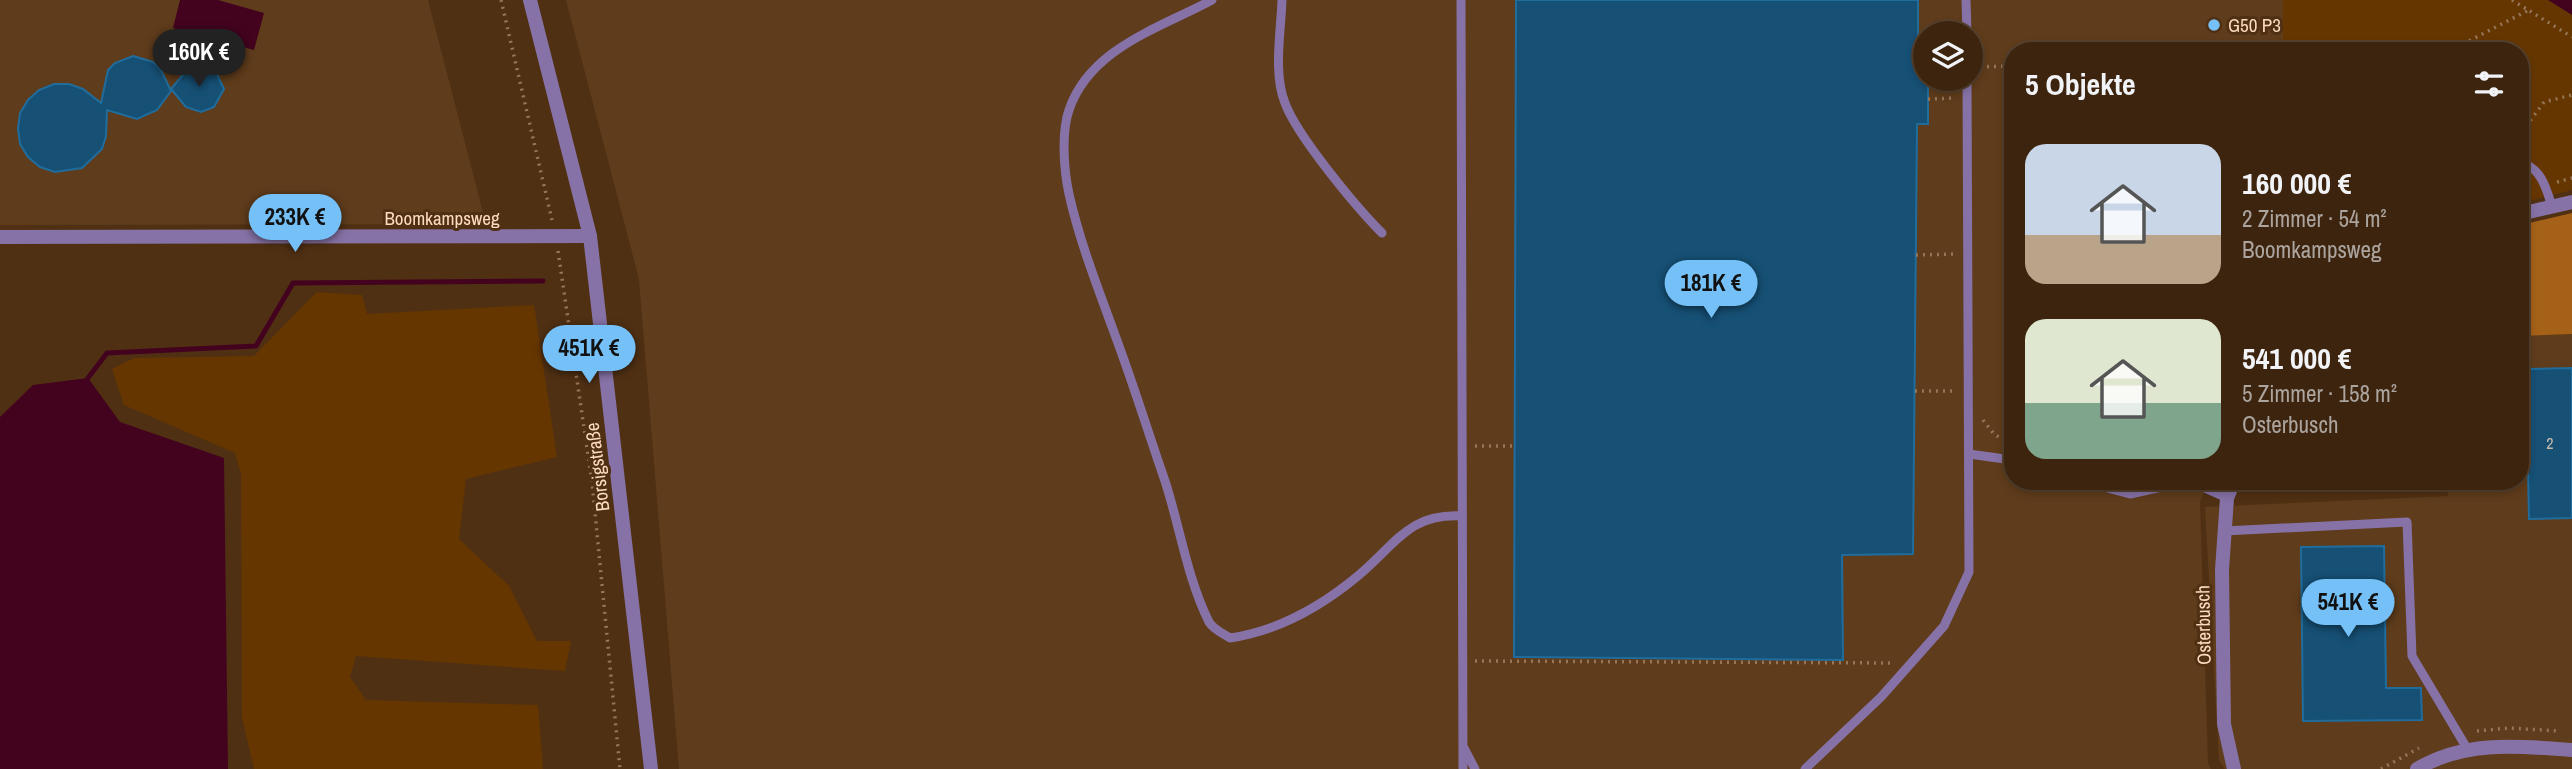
<!DOCTYPE html>
<html lang="de">
<meta charset="utf-8">
<style>
:root{--surface:#3c240e;--page:#47301c;--text:#f1f3f6;--muted:#aca49e;--line:#55412e;--accent:#75c0f6}
body{margin:0;font-family:"Archivo Narrow",sans-serif;background:var(--page);color:var(--text);height:100vh;display:flex;flex-direction:column;font-size:26px;white-space:nowrap}
*{box-sizing:border-box;margin:0}
p{font-size:23px;color:var(--muted)}
.icon{flex:none;width:38px;height:38px;fill:none;stroke:currentColor;stroke-width:2;stroke-linecap:round;stroke-linejoin:round}
.map{position:relative;flex:1;overflow:hidden}
.panel{position:absolute;left:2004px;top:42px;width:525px;height:448px;display:flex;flex-direction:column;background:var(--surface);border-radius:28px;box-shadow:0 4px 10px #0003,0 0 0 2px var(--line)}
.panel>*{flex:none}
.buttons{position:absolute;left:1913px;top:21px;display:grid;gap:14px}
.buttons a{display:grid;place-items:center;width:70px;height:70px;border-radius:50%;background:var(--surface);box-shadow:0 4px 10px #0003,0 0 0 2px var(--line);font-size:35px}
.price{position:absolute;translate:-50% -60px;padding:0 16px;border-radius:24px;background:var(--accent);color:#111;font-size:23px;line-height:46px;filter:drop-shadow(0 2px 4px #0008)}
.price::after{content:'';position:absolute;left:50%;top:42px;width:21px;height:16px;margin-left:-10px;background:inherit;clip-path:polygon(0 0,100% 0,50% 100%)}
.price.active{background:#222;color:#fff}
ul{padding:0;list-style:none}
li{display:flex;align-items:center;gap:21px;height:175px;padding:0 21px}
li span{display:grid;place-items:center;flex:none;width:196px;height:140px;border-radius:21px;color:#555}
li>.icon{margin-inline-start:auto}
span .icon{width:84px;height:84px;fill:#fffc;stroke-width:1}
li b{font-size:30px}
h2{display:flex;justify-content:space-between;align-items:center;height:84px;padding:0 21px;font-size:30px}
.map>svg:first-child{display:block}
</style>
<div class="map">
<svg width="2572" height="769" viewBox="0 0 2572 769">
<rect width="100%" height="100%" fill="#503013"/>
<g fill="#5f3c1b" fill-rule="evenodd">
<path d="M 0,0 L 428,0 L 486,224 L 0,225 Z"/>
<path d="M 566,0 L 2283,0 L 2283,51 L 2012,51 L 2012,481 L 2209,481 L 2200,502 L 2208,763 L 2211,769 L 679,769 L 639,279 ZM 1925,33 L 1970,33 L 1970,79 L 1925,79 Z"/>
<path d="M 2572,334 L 2572,769 L 2225,769 L 2219,760 L 2205,507 L 2448,496 L 2447,481 L 2520,481 L 2520,336 Z"/>
</g>
<g fill="#653600">
<path d="M 2283,0 L 2572,0 L 2572,190 L 2520,203 L 2520,51 L 2283,51 Z"/>
<path d="M 317,292 L 362,295 L 367,314 L 534,305 L 557,457 L 466,479 L 459,539 L 509,586 L 537,641 L 571,641 L 565,671 L 356,656 L 350,677 L 366,700 L 538,705 L 543,769 L 254,769 L 242,718 L 241,474 L 235,453 L 124,405 L 112,369 L 134,358 L 254,356 Z"/>
</g>
<path fill="#a56118" d="M 2572,213 L 2572,334 L 2520,336 L 2520,225 Z"/>
<g fill="#43031f">
<path d="M 180,0 L 218,0 L 264,13 L 254,50 L 173,28 Z"/>
<path d="M 2548,0 L 2572,0 L 2572,15 Z"/>
<path d="M 88,378 L 120,422 L 224,458 L 228,769 L 0,769 L 0,417 L 33,385 Z"/>
</g>
<g fill="none" stroke-linecap="round" stroke-linejoin="round">
<path stroke="#43031f" stroke-width="5" d="M 88,378 L 107,353 L 256,346 L 293,283 L 543,281"/>
</g>
<g fill="#165075" stroke="#206d9d" stroke-width="2">
<path d="M 1516,0 L 1918,0 L 1918,73 L 1925,73 L 1925,79 L 1928,79 L 1928,124 L 1917,124 L 1913,554 L 1842,555 L 1843,660 L 1514,657 Z"/>
<path d="M 133,56 L 153,62 L 161,70 L 171,91 L 157,110 L 137,119 L 107,110 L 106,136 L 102,149 L 82,168 L 55,172 L 40,167 L 28,157 L 20,144 L 18,129 L 20,113 L 28,100 L 39,90 L 54,84 L 69,84 L 83,89 L 101,103 L 108,70 L 115,63 Z"/>
<path d="M 200,65 L 215,70 L 224,89 L 214,107 L 201,112 L 186,107 L 171,89 L 186,71 Z"/>
<path d="M 2572,368 L 2572,518 L 2529,519 L 2526,369 Z"/>
<path d="M 2384,546 L 2386,688 L 2421,688 L 2422,720 L 2303,721 L 2301,547 Z"/>
</g>
<g fill="none" stroke-linecap="round" stroke-linejoin="round">
<g stroke="#967558" stroke-width="3.5" stroke-dasharray="2 5" stroke-linecap="butt">
<path d="M 501,0 L 552,220"/>
<path d="M 2512,0 L 2572,37"/>
<path d="M 2463,44 L 2527,11"/>
<path d="M 1973,67 L 2012,66"/>
<path d="M 1928,99 L 1954,98"/>
<path d="M 2520,146 L 2524,129 L 2544,102 L 2572,95"/>
<path d="M 2557,182 L 2572,178"/>
<path d="M 2520,190 L 2533,188"/>
<path d="M 558,251 L 592,482 L 620,769"/>
<path d="M 1916,255 L 1956,254"/>
<path d="M 1915,391 L 1955,391"/>
<path d="M 1983,420 L 1994,434 L 2012,445"/>
<path d="M 1475,446 L 1515,446"/>
<path d="M 1475,661 L 1894,663"/>
<path d="M 2477,731 L 2509,728 L 2559,731"/>
<path d="M 2381,769 L 2419,748"/>
</g>
<g stroke="#8672a6" stroke-width="9">
<path d="M 1212,0 C 1160,28 1090,48 1069,110 C 1061,133 1064,171 1069,194 C 1080,243 1098,288 1115,335 C 1133,383 1148,432 1165,481 C 1180,527 1187,578 1209,622 C 1213,629 1222,633 1230,638 C 1277,631 1322,606 1359,575 C 1396,544 1409,513 1462,516"/>
<path d="M 1282,0 C 1281,31 1273,73 1285,103 C 1297,136 1357,208 1382,233"/>
<path d="M 1461,0 L 1463,769"/>
<path d="M 1966,0 L 1967,33"/>
<path d="M 2520,162 C 2541,168 2546,187 2552,207"/>
<path d="M 1969,454 L 2012,460"/>
<path d="M 2081,481 L 2130,494 L 2189,481"/>
<path d="M 2189,481 L 2227,498"/>
<path d="M 2224,531 L 2407,522 L 2412,656 L 2468,750"/>
<path d="M 1464,748 L 1475,769"/>
<path d="M 1805,769 L 1881,697 L 1944,626 L 1969,572 L 1967,79"/>
</g>
<g stroke="#8672a6" stroke-width="14">
<path d="M 530,0 L 590,236 L 651,769"/>
<path d="M 2520,214 L 2572,202"/>
<path d="M 0,237 L 590,236"/>
<path d="M 2234,481 L 2227,498 L 2222,570 L 2224,724 L 2234,769"/>
<path d="M 2417,769 C 2465,740 2519,746 2572,750"/>
</g>
</g>
<circle fill="#75c0f6" stroke="#503013" stroke-width="2.5" cx="2214" cy="25" r="7"/>
<g text-anchor="middle" stroke-width="6" stroke-linejoin="round" paint-order="stroke">
<g font-size="16" fill="#c3b8ac">
<text x="2550" y="449">2</text>
</g>
<g font-size="19" fill="#fddbbf" stroke="#503013" text-anchor="start">
<text x="2228" y="32">G50 P3</text>
</g>
<g font-size="19" fill="#fddbbf" stroke="#503013">
<text x="442" y="225">Boomkampsweg</text>
<text transform="translate(597 467) rotate(-97)" y="7">Borsigstraße</text>
<text transform="translate(2203 625) rotate(-91)" y="7">Osterbusch</text>
</g>
</g>
</svg>
<div class="buttons">
<a><svg class="icon" aria-label="layers" viewBox="0 0 24 24"><path d="M12 4l9 5-9 5-9-5zM3 14l9 5 9-5"/></svg></a>
</div>
<b class="price active" style="left:199px;top:89px">160K €</b>
<b class="price" style="left:295px;top:254px">233K €</b>
<b class="price" style="left:1711px;top:320px">181K €</b>
<b class="price" style="left:589px;top:385px">451K €</b>
<b class="price" style="left:2348px;top:639px">541K €</b>
<section class="panel">
<h2>5 Objekte<svg class="icon" aria-label="filters" viewBox="0 0 24 24"><path d="M4 7h16M4 17h16"/><circle cx="9" cy="7" r="2"/><circle cx="15" cy="17" r="2"/></svg></h2>
<ul>
<li><span style="background:linear-gradient(#c9d6e8 65%,#b9a48a 0)"><svg class="icon" aria-label="home" viewBox="0 0 24 24"><path d="M3 11l9-7 9 7M6 9v11h12V9"/></svg></span><div><b>160 000 €</b><p>2 Zimmer · 54 m²</p><p>Boomkampsweg</p></div></li>
<li><span style="background:linear-gradient(#dfe7d0 60%,#7fa58c 0)"><svg class="icon" aria-label="home" viewBox="0 0 24 24"><path d="M3 11l9-7 9 7M6 9v11h12V9"/></svg></span><div><b>541 000 €</b><p>5 Zimmer · 158 m²</p><p>Osterbusch</p></div></li>
</ul>
</section>
</div>
